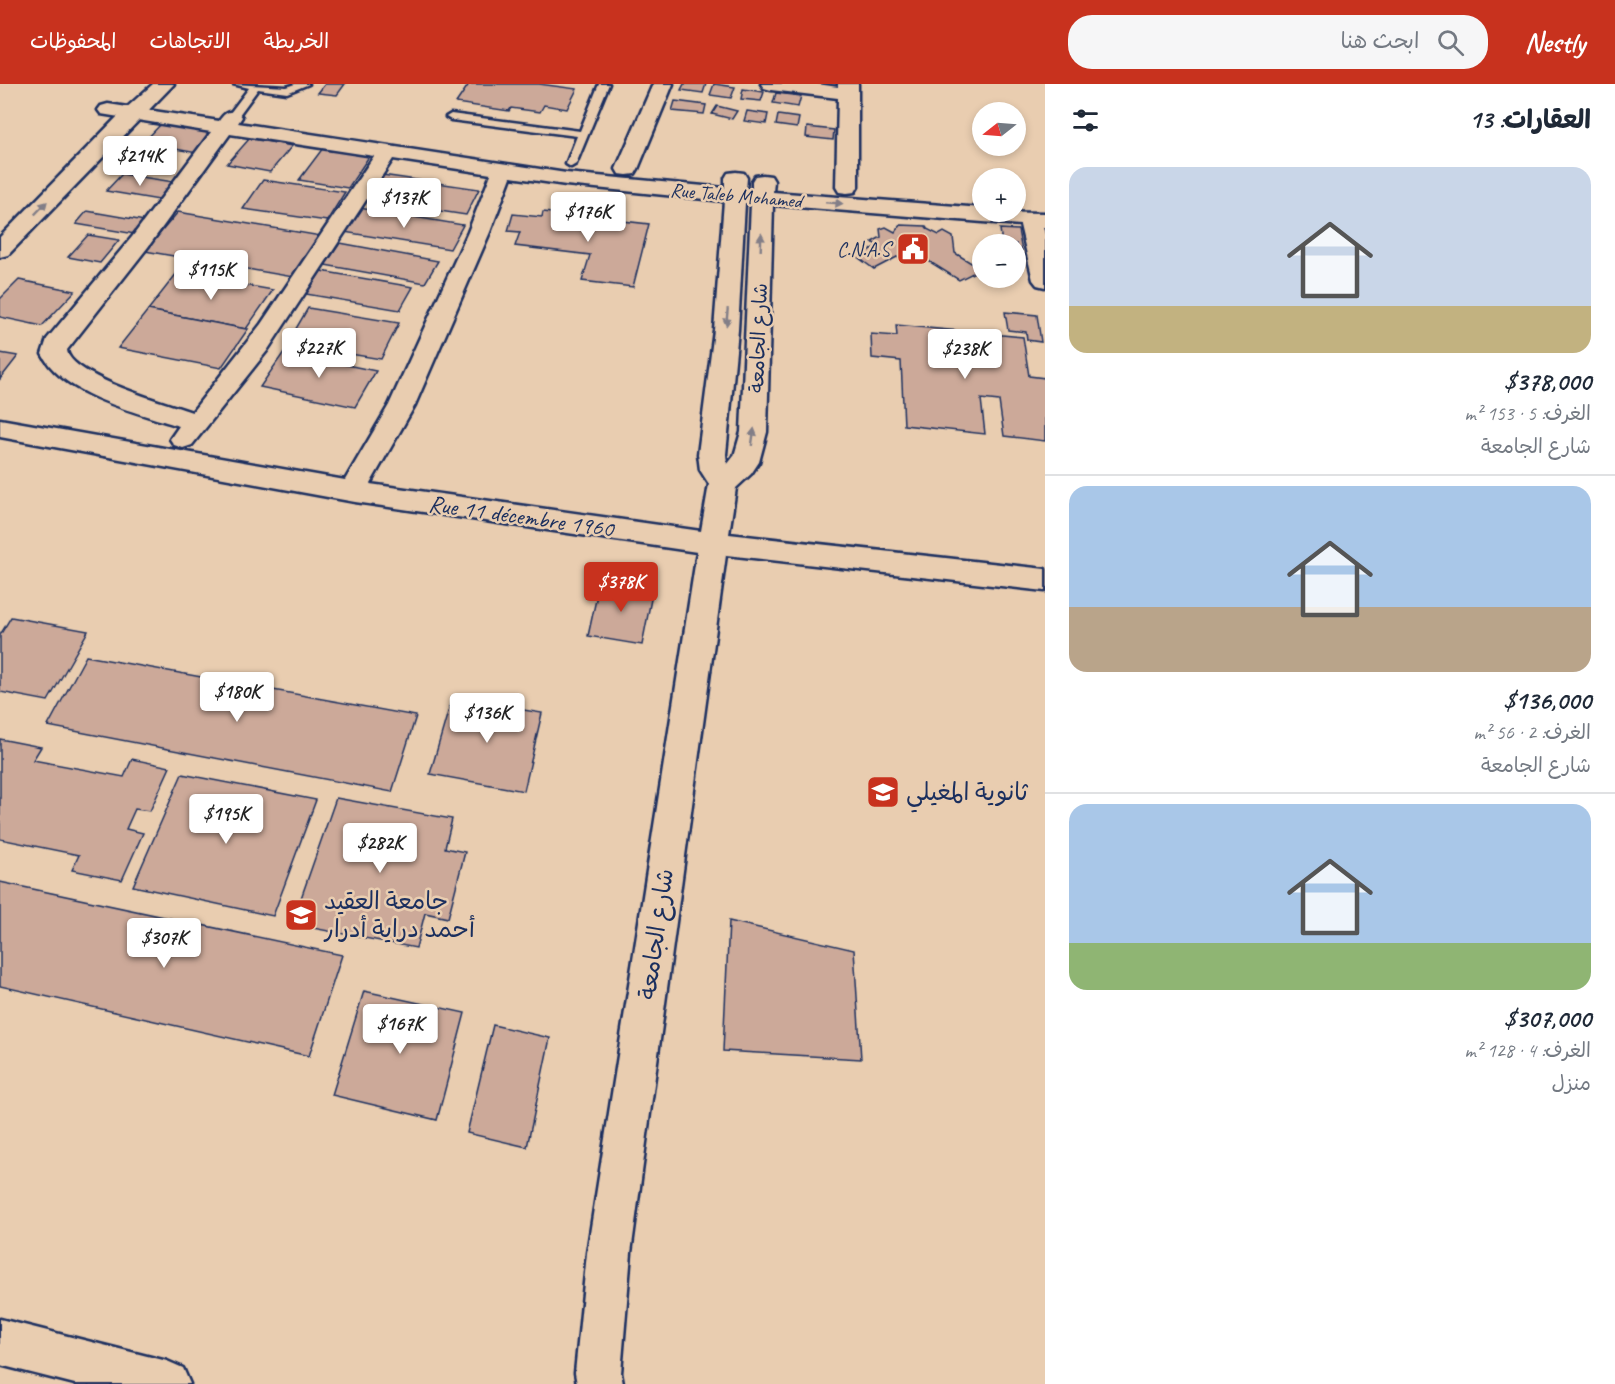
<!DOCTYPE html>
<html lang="ar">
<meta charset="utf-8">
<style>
:root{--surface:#fff;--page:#f6f6f7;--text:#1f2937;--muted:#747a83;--line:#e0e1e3;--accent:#c8321e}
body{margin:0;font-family:Caveat,"Playpen Sans Arabic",sans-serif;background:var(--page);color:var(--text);direction:rtl;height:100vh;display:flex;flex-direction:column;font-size:22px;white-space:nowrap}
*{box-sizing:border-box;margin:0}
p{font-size:20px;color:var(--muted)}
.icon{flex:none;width:33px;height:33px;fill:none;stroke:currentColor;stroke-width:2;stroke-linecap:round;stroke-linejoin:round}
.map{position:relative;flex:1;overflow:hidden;direction:ltr}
.drawer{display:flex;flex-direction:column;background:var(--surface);width:570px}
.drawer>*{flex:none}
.needle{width:39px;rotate:253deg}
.buttons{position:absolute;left:972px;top:18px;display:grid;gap:12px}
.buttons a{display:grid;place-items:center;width:54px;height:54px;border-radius:50%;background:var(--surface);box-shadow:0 3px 9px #0003;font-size:30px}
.price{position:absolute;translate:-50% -51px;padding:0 14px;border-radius:6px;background:#fff;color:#222;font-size:20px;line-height:39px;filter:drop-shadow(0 2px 3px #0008)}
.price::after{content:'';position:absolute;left:50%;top:36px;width:18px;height:14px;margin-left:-9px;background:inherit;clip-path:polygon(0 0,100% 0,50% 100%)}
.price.current{background:var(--accent);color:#fff}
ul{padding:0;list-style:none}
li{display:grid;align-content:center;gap:12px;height:318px;padding:0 24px}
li+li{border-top:2px solid var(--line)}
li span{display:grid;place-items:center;height:186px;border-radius:18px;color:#555}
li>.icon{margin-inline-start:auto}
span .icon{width:108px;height:108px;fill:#fffc;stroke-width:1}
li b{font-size:26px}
h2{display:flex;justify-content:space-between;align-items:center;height:72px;padding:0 24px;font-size:26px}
header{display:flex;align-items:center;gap:36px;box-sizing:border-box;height:84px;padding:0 30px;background:var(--accent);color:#fff}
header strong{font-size:28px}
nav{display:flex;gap:33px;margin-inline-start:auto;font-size:21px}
.search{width:420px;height:54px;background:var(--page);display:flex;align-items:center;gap:15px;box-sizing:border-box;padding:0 21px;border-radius:24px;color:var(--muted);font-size:22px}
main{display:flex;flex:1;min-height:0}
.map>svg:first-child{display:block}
</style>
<header>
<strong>Nestly</strong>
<div class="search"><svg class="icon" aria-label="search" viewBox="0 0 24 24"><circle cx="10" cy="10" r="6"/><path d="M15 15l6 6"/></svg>ابحث هنا</div>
<nav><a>الخريطة</a><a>الاتجاهات</a><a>المحفوظات</a></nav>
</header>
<main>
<section class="drawer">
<h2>العقارات: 13<svg class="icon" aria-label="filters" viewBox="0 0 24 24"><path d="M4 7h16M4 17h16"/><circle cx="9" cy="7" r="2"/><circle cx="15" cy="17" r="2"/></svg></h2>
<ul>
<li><span style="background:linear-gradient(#c9d6e8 75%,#c2b280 0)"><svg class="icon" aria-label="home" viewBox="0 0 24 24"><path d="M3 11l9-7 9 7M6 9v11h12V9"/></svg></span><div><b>$378,000</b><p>الغرف: 5 · 153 m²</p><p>شارع الجامعة</p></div></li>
<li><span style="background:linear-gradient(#a9c7e8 65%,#b9a48a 0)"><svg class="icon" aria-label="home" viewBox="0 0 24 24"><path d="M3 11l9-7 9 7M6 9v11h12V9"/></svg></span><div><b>$136,000</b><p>الغرف: 2 · 56 m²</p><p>شارع الجامعة</p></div></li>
<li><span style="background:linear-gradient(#a9c7e8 75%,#8fb573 0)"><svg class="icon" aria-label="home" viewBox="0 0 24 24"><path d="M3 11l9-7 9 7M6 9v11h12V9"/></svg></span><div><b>$307,000</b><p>الغرف: 4 · 128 m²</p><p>منزل</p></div></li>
</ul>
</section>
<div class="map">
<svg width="1045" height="1300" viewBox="0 0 1045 1300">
<rect width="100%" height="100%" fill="#e9cdb0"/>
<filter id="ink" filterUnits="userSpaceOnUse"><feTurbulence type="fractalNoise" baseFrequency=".0167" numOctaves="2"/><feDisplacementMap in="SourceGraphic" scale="12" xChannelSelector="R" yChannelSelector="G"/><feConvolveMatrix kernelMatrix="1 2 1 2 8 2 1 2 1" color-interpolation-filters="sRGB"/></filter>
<g filter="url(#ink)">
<g fill="#cca999" stroke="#1b2f5e" stroke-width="1.5">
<path d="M 325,0 L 345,0 L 337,11 L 318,9 Z"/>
<path d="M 469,0 L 539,0 L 577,5 L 567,25 L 544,21 L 540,28 L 511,24 L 509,27 L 456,19 Z"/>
<path d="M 684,0 L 706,0 L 703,9 L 681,6 Z"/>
<path d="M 714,0 L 735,3 L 731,14 L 710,11 Z"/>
<path d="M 743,5 L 764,8 L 761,17 L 741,15 Z"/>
<path d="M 776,9 L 801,12 L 798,23 L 773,19 Z"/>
<path d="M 675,17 L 706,21 L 704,30 L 672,27 Z"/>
<path d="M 717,22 L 737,27 L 732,35 L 712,30 Z"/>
<path d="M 747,27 L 768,30 L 766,40 L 744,37 Z"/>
<path d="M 778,31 L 799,34 L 797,44 L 776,41 Z"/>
<path d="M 161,40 L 215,49 L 197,69 L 143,59 Z"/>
<path d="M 807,43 L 834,46 L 833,56 L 806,53 Z"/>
<path d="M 250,54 L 292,62 L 270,88 L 227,80 Z"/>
<path d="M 323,64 L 370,71 L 348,104 L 299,96 Z"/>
<path d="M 122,90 L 174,98 L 159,116 L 106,107 Z"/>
<path d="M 382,91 L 479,105 L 466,131 L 367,116 Z"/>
<path d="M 263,96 L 345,108 L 327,137 L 243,125 Z"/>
<path d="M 359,124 L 463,141 L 450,165 L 344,148 Z"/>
<path d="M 87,127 L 145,137 L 135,150 L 76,140 Z"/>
<path d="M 178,128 L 321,152 L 293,193 L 145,167 Z"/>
<path d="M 543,128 L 649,140 L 633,203 L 582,197 L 590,171 L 515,162 L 520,148 L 508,147 L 513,130 L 542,133 Z"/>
<path d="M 900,141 L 926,142 L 927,145 L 939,151 L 944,148 L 953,153 L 955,169 L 981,185 L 959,196 L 927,176 L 913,174 L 904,178 L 897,173 L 874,185 L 856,172 L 878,162 L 872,158 L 881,153 L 880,145 L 886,143 L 895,148 Z"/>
<path d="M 1000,145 L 1018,146 L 1022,167 L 1016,167 L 1016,160 L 1002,160 Z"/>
<path d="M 88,151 L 119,156 L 100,179 L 68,173 Z"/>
<path d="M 340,159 L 438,177 L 425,199 L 325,181 Z"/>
<path d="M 321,187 L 413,203 L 400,226 L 306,210 Z"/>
<path d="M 177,189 L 273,206 L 246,245 L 148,226 Z"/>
<path d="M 19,196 L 75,207 L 42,242 L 0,233 L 0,215 Z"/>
<path d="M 308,224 L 399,239 L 381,275 L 287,260 Z"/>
<path d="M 148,226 L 246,245 L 248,245 L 221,284 L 118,264 Z"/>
<path d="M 1005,228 L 1037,231 L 1041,258 L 1027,256 L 1026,248 L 1008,246 Z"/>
<path d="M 896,241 L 1023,253 L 1029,292 L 1045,294 L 1045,357 L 1004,352 L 999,317 L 981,315 L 985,350 L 904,341 L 901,277 L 872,274 L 871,250 L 897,252 Z"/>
<path d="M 284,268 L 376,287 L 355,323 L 260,303 Z"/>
<path d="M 0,269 L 18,272 L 0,295 Z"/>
<path d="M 600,497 L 653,505 L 642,561 L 588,552 Z"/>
<path d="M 11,533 L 88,547 L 48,617 L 0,608 L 0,551 Z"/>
<path d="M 86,572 L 416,632 L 392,708 L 48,642 Z"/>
<path d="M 452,614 L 542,629 L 524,707 L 430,690 Z"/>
<path d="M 0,655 L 41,663 L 33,676 L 124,693 L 132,675 L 170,683 L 150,727 L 135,725 L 126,745 L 143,749 L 122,796 L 72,786 L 79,771 L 0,755 Z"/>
<path d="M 182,690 L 316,716 L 273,832 L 133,802 Z"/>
<path d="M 336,714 L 452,735 L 445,764 L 465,768 L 448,834 L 425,829 L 416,864 L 292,840 Z"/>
<path d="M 0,798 L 342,871 L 309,972 L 0,902 Z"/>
<path d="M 729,837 L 854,866 L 861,975 L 723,967 Z"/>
<path d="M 364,907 L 465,929 L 437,1036 L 332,1011 Z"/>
<path d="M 493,941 L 550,954 L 527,1063 L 467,1049 Z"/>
</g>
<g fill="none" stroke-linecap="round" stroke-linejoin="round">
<g stroke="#1b2f5e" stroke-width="5">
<g id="service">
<path d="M 233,0 L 286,3 L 295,0 L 309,0 L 287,9 L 258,5 L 236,35 L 232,36 L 227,33 L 249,4 Z"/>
<path d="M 599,0 L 609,0 L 576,80 L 571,83 L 566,80 L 577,52 L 451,36 L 446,33 L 451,30 L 580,47 Z"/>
</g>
</g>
<g stroke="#1b2f5e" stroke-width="5">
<g id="minor">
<path d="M 653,0 L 673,0 L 638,85 L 635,90 L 627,91 L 619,90 L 616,85 Z"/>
<path d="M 761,0 L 817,0 L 838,3 L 838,0 L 858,0 L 858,103 L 855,108 L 847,109 L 839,108 L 836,103 L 838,14 L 771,6 L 764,4 Z"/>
<path d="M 108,20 L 219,37 C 225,28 229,26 239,29 L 242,33 L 238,39 L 566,89 L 725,104 L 725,94 L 728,89 L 736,88 L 744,89 L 747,94 L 746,106 L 752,107 L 752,97 L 755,92 L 763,91 L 771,92 L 774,97 L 773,108 L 982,124 L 982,128 L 1045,129 L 1045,143 L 1043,143 L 1045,151 L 1045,203 L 1037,201 L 1033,196 L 1020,141 L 773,121 L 767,348 L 759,378 L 751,390 L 736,404 L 729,450 L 1045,485 L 1045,507 L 726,471 L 631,1169 L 621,1289 L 623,1300 L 577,1300 L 575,1289 L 587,1169 L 697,468 L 355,418 L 0,353 L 0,335 L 345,396 L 389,321 L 468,148 L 491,90 L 393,75 L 267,267 L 192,361 L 183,364 L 174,361 L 170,355 L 179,342 C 136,328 64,312 42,270 L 47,255 L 132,153 L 211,48 L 101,30 L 98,26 L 101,22 ZM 230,50 L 374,72 L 261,240 L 192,328 C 169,320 69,292 67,266 L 148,163 ZM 511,93 L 566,101 L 724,117 L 714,246 L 698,370 L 700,386 L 709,400 L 701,447 L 370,400 L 415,321 L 490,148 ZM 745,119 L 751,120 L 741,348 L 734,372 L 727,381 L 726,370 L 738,246 Z"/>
<path d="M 0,1235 L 167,1277 L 183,1284 L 190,1300 L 75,1300 L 0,1281 Z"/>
</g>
</g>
<g stroke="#1b2f5e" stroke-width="5">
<path id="primary" d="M 153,0 L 174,0 L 8,171 L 0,173 L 0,153 L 124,26 Z"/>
</g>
<use href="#service" fill="#e9cdb0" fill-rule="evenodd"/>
<use href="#minor" fill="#e9cdb0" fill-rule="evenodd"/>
<use href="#primary" fill="#e9cdb0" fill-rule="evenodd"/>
</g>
<defs><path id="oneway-solid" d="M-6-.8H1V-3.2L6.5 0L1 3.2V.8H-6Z" transform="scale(1.5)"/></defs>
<g fill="#827e87">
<use href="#oneway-solid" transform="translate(834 119) rotate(5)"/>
<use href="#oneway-solid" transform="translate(41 124) rotate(-46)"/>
<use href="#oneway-solid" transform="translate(761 158) rotate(-88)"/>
<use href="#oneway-solid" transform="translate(727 233) rotate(95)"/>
<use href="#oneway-solid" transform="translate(753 353) rotate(-82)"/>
</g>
</g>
<defs>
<g id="civic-square" transform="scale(1.725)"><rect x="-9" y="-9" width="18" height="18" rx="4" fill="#c8321e" stroke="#e9cdb0"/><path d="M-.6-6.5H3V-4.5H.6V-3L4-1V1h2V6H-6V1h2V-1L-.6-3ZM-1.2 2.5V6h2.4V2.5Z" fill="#fff"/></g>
<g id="school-square" transform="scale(1.725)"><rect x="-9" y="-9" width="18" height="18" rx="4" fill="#c8321e" stroke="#e9cdb0"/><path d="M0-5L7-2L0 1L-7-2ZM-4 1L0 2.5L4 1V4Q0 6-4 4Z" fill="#fff"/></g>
<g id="university-square" transform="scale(1.725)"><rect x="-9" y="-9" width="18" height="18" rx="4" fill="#c8321e" stroke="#e9cdb0"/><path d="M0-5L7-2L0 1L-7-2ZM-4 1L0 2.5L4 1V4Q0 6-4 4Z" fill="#fff"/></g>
</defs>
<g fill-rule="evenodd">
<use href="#civic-square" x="913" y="165"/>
<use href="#school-square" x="883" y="708"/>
<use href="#university-square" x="301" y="831"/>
</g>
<g text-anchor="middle" stroke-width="5" stroke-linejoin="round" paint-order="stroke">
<g font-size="20" fill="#1b2f5e" stroke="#e9cdb0">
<text transform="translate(736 111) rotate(5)" y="7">Rue Taleb Mohamed</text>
<text transform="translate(758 254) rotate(-88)" y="7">شارع الجامعة</text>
</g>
<g font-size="20" fill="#1b2f5e" stroke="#e9cdb0" text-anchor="end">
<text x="890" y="172">C.N.A.S</text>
</g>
<g font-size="24" fill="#1b2f5e" stroke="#e9cdb0">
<text transform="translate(521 432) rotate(8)" y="8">Rue 11 décembre 1960</text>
<text transform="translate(656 850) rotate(-82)" y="8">شارع الجامعة</text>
</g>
<g font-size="24" fill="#1b2f5e" stroke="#e9cdb0" text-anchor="start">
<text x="906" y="716">ثانوية المغيلي</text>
<text x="324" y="825">جامعة العقيد<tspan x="324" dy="28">أحمد دراية أدرار</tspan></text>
</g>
</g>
</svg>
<div class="buttons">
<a><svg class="needle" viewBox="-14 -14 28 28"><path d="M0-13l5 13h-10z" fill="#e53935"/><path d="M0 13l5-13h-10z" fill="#747a83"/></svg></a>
<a>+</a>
<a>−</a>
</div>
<b class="price" style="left:140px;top:103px">$214K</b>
<b class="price" style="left:404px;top:145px">$137K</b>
<b class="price" style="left:588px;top:159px">$176K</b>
<b class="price" style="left:211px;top:217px">$115K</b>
<b class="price" style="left:319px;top:295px">$227K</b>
<b class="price" style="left:965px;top:296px">$238K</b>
<b class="price current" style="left:621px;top:529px">$378K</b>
<b class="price" style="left:237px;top:639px">$180K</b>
<b class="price" style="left:487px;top:660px">$136K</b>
<b class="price" style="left:226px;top:761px">$195K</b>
<b class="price" style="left:380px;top:790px">$282K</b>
<b class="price" style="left:164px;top:885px">$307K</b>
<b class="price" style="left:400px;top:971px">$167K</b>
</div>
</main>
